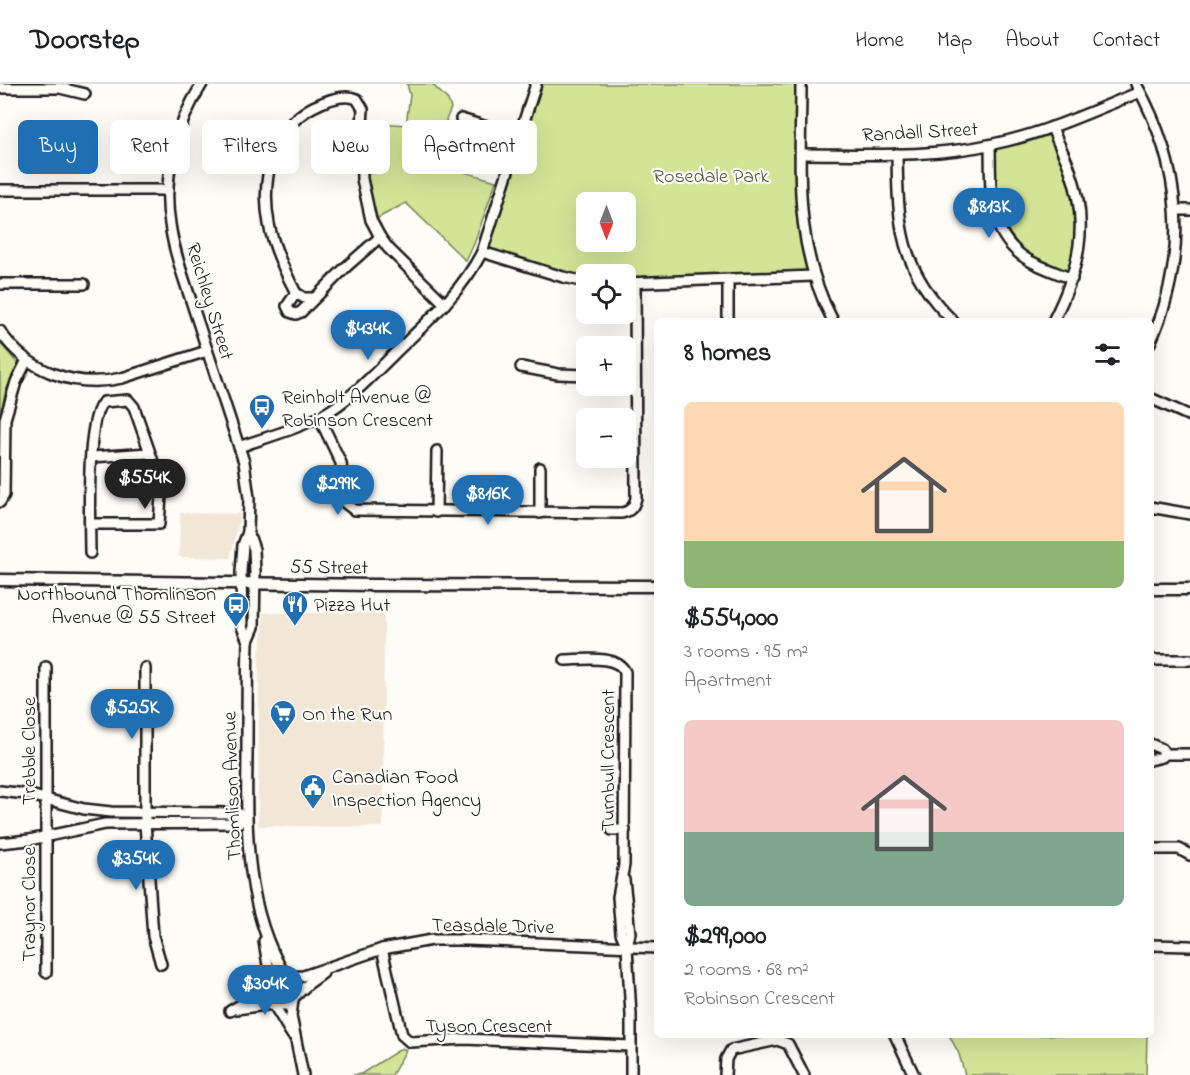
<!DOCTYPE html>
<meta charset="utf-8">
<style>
:root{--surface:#fff;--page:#f2f2f2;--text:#202124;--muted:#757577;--line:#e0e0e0;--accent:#1f6fb2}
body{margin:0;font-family:"Indie Flower",sans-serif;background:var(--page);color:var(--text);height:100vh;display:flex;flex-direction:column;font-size:22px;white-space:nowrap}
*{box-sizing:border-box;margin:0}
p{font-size:20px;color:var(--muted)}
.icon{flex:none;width:33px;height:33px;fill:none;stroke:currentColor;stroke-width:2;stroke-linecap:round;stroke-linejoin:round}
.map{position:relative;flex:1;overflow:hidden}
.panel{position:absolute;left:654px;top:234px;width:500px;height:720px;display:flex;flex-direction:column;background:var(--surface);border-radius:9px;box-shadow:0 6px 24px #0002}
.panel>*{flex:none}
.banner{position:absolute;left:18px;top:36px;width:546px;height:54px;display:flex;gap:12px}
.needle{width:39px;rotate:180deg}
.controls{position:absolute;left:576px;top:108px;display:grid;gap:12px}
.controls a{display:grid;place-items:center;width:60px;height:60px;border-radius:9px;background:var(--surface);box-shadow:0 6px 24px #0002;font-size:30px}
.price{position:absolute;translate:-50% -51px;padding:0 14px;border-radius:21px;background:var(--accent);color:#fff;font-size:20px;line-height:39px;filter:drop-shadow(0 2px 3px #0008)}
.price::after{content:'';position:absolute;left:50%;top:36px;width:18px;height:14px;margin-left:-9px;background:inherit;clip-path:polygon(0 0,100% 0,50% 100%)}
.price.current{background:#222;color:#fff}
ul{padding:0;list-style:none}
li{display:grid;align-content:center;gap:12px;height:318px;padding:0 30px}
li span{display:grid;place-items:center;height:186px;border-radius:9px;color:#555}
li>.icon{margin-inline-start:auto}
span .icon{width:108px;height:108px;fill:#fffc;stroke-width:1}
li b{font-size:26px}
h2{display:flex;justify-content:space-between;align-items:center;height:72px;padding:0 30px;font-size:26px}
.chip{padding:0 21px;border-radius:9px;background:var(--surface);box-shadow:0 6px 24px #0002;font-size:21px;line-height:54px}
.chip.current{background:var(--accent);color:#fff}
header{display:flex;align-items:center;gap:36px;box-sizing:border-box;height:84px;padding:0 30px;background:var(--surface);border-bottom:2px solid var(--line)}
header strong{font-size:28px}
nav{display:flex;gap:33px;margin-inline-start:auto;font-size:21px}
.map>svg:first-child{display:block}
</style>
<header>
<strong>Doorstep</strong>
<nav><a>Home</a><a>Map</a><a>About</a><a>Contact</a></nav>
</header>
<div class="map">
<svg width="1190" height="991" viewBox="0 0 1190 991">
<rect width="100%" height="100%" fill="#fdfcf7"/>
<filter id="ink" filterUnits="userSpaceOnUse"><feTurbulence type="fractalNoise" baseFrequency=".0167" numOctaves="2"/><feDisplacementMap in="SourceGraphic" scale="12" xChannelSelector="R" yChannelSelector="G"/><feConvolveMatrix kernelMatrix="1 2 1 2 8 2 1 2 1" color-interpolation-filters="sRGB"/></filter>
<g filter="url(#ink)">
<g fill="#f2e7d6">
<path d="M 180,429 L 241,430 L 230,474 L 179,473 Z"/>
<path d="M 263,529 L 384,529 L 383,743 L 258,742 L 259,570 L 263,549 Z"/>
</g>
<g fill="#d3e497" stroke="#78805a" stroke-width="1.5" fill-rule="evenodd">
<path d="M 407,0 L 432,0 L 448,16 L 451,24 L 446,36 L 448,43 L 459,50 L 450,84 L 496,97 L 474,160 L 466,177 L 406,119 L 376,135 L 367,90 L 368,38 L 406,41 L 410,11 Z"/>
<path d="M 536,0 L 801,0 L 802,137 L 813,192 L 626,199 L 626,190 L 586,190 L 586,198 L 482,168 ZM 586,118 L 626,118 L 626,158 L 586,158 Z"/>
<path d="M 1052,43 L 1079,119 L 1072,195 L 1035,180 L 1000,147 L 990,61 Z"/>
<path d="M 0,259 L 18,280 L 5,309 L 0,335 Z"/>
<path d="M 949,951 L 1147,951 L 1146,991 L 965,991 L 959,970 Z"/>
<path d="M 402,964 L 406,966 L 392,991 L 353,991 L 361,990 Z"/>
</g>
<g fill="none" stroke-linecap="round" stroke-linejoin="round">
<g stroke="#1c1c1c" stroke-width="14">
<g id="minor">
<path d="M 202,0 C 176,41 162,92 170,140 C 174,170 186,200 195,229 C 211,279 228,328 244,378 L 249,414 L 248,448 L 254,465 L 255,488 L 254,543 L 248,557"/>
<path d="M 801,0 C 801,85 792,159 833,237"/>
<path d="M 1136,0 C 1182,82 1190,172 1150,259"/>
<path d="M 0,4 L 60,4 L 85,10"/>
<path d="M 461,35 L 519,53"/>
<path d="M 1052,43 C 1057,58 1065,71 1070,86 C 1090,141 1079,186 1053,237"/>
<path d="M 990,61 C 991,105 986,152 1030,177 C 1043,184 1058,189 1072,195"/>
<path d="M 801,70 C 865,70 930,74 993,60 C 1044,50 1092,27 1140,8"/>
<path d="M 897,70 C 898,140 899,185 953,237"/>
<path d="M 0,106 L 168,106"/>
<path d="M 1177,126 L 1190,126"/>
<path d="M 482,168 L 563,193 L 586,198"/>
<path d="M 626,199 L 813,192"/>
<path d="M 0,200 L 84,200"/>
<path d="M 296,209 L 287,222 L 290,228 L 296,230 L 301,228 L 346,183 L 380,153"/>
<path d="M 314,214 L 304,214 L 296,209 C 285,188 273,163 269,140 C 261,96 271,45 313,23 C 325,17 344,9 357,15 L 363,25 L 361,57 L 362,95 L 371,136 L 380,153 L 388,164 L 445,220"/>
<path d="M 728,237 L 728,196"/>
<path d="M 0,247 C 26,287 75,305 122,294 L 207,267"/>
<path d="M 521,283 L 558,290 L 586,291"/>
<path d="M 1150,314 L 1190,332"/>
<path d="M 319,333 L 341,379 L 345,419 L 354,426 L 621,429 C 630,428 634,423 636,414 L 635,199"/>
<path d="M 239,363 C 266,353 296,346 321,332 C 350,316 372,292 395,269 C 427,238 461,209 482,168 L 536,0"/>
<path d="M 92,373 L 149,369"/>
<path d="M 540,384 L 540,429"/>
<path d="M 0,418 L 4,411 L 5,335 L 16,298 L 27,276"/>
<path d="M 1150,423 L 1190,430"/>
<path d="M 436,428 L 437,367"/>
<path d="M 90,440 L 159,440 L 161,412 L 156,386 L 134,323 L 128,316 L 104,318 C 85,330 90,444 90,469"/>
<path d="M 248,448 L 243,461 L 241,488 L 242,543 L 248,557 C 247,595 247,634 247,672 C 246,746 245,826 285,891"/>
<path d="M 565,576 C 582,576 617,570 625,588 L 624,781 L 618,813 L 621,849 L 627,863"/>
<path d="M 1150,576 L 1190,576"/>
<path d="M 145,584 L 145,739 L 153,852 L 161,880"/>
<path d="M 1150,660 L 1162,665 L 1165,670"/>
<path d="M 1150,676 L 1162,673 L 1165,670 L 1190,670"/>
<path d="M 0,707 L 26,710 L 84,725 L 111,728 L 238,729 L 246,734 L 238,739 L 105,740 L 29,756 L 0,759"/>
<path d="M 612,746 L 625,746"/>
<path d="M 1150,765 L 1179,765 L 1190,771"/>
<path d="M 624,796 L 630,849 L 627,863 L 631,931 L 631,991"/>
<path d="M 264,857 L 268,881 L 267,895"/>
<path d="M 1150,861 L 1190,862"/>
<path d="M 382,865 L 402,951 L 410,958 L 464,955 L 631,962"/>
<path d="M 46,888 L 46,583"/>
<path d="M 289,893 L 303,892 L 382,865 L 432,856 L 467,856 L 657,864"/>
<path d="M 296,911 L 294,898 C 283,887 270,889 263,902 L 264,910 L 272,920 L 286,921 L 308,900 L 323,889"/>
<path d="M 293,916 L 291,932 L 303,991"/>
<path d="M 274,921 L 292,951"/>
<path d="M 237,925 L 272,920"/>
<path d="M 230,927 L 252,914 L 263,902"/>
<path d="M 895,951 L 914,991"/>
<path d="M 725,991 L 726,975 L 731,966 L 777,956 L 788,960 L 804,991"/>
</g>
</g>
<g stroke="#1c1c1c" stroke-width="15">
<g id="major">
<path d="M 0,496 L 372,501 L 657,502"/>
<path d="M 1150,505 L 1190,505"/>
</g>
</g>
<use href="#minor" stroke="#fdfcf7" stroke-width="9"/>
<use href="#major" stroke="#fdfcf7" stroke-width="10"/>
</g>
</g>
<defs>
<g id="bus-pin" transform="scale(1.35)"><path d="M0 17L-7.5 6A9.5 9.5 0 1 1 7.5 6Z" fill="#1f6fb2" stroke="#fdfcf7"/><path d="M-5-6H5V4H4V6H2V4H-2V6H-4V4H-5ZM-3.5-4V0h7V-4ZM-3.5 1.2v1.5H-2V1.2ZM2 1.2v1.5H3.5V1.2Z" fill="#fff"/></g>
<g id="restaurant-pin" transform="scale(1.35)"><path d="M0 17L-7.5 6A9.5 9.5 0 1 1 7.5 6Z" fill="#1f6fb2" stroke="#fdfcf7"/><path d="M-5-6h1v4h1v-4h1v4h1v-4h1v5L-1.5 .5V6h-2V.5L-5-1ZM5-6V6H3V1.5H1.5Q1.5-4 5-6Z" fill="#fff"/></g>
<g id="supermarket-pin" transform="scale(1.35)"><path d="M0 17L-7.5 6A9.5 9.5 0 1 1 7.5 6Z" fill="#1f6fb2" stroke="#fdfcf7"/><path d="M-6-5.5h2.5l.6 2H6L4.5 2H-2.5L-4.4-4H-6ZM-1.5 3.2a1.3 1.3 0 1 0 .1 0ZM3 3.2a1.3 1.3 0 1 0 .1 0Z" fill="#fff"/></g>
<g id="civic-pin" transform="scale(1.35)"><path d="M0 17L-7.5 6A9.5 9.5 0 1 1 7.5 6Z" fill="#1f6fb2" stroke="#fdfcf7"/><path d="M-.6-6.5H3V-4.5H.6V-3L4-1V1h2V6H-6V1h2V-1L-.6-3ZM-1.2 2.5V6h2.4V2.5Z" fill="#fff"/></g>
</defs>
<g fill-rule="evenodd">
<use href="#bus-pin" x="262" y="323"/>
<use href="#restaurant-pin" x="295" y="520"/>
<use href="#bus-pin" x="236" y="521"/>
<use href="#supermarket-pin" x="283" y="629"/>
<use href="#civic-pin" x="313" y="703"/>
</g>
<g text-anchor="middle" stroke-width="4.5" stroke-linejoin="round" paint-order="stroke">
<g font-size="20" fill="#1c1c1c" stroke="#fdfcf7">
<text transform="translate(920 47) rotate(-3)" y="7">Randall Street</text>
<text transform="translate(211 217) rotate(73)" y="7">Reichley Street</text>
<text transform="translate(329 482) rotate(1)" y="7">55 Street</text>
<text transform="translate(28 667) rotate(-90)" y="7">Trebble Close</text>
<text transform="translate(607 676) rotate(-90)" y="7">Turnbull Crescent</text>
<text transform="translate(231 702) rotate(-92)" y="7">Thomlison Avenue</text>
<text transform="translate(28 820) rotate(-90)" y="7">Traynor Close</text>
<text transform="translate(493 841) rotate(1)" y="7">Teasdale Drive</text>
<text x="489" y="948">Tyson Crescent</text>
</g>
<g font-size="20" fill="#535841" stroke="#fdfcf7">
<text x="711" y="98">Rosedale Park</text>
</g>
<g font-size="20" fill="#1c1c1c" stroke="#fdfcf7" text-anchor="start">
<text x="282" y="319">Reinholt Avenue @<tspan x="282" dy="23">Robinson Crescent</tspan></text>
<text x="216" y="516" text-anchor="end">Northbound Thomlinson<tspan x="216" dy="23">Avenue @ 55 Street</tspan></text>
<text x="314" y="527">Pizza Hut</text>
<text x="302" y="636">On the Run</text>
<text x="332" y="699">Canadian Food<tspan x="332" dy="23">Inspection Agency</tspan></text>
</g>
</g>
</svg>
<div class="controls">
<a><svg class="needle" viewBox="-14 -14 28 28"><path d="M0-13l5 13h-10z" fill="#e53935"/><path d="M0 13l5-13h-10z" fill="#757577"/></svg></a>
<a><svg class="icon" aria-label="locate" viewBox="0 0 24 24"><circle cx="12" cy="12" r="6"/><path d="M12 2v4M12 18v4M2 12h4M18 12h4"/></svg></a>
<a>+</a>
<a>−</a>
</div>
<b class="price" style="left:989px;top:155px">$813K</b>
<b class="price" style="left:368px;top:277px">$434K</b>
<b class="price current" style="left:145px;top:426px">$554K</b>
<b class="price" style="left:338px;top:432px">$299K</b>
<b class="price" style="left:488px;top:442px">$816K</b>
<b class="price" style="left:132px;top:656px">$525K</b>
<b class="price" style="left:136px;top:807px">$354K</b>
<b class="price" style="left:265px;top:932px">$304K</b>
<div class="banner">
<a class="chip current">Buy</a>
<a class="chip">Rent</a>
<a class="chip">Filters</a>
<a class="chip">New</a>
<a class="chip">Apartment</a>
</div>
<section class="panel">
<h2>8 homes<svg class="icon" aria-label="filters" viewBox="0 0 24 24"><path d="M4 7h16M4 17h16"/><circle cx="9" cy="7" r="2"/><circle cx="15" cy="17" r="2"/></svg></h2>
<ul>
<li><span style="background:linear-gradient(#ffd9b3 75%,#8fb573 0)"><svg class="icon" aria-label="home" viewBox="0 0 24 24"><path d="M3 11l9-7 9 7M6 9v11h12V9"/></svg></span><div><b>$554,000</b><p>3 rooms · 95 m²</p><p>Apartment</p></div></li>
<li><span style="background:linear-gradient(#f6c9c9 60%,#7fa58c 0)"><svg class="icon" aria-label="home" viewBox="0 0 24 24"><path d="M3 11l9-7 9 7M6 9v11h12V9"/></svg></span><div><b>$299,000</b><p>2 rooms · 68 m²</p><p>Robinson Crescent</p></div></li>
</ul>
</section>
</div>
